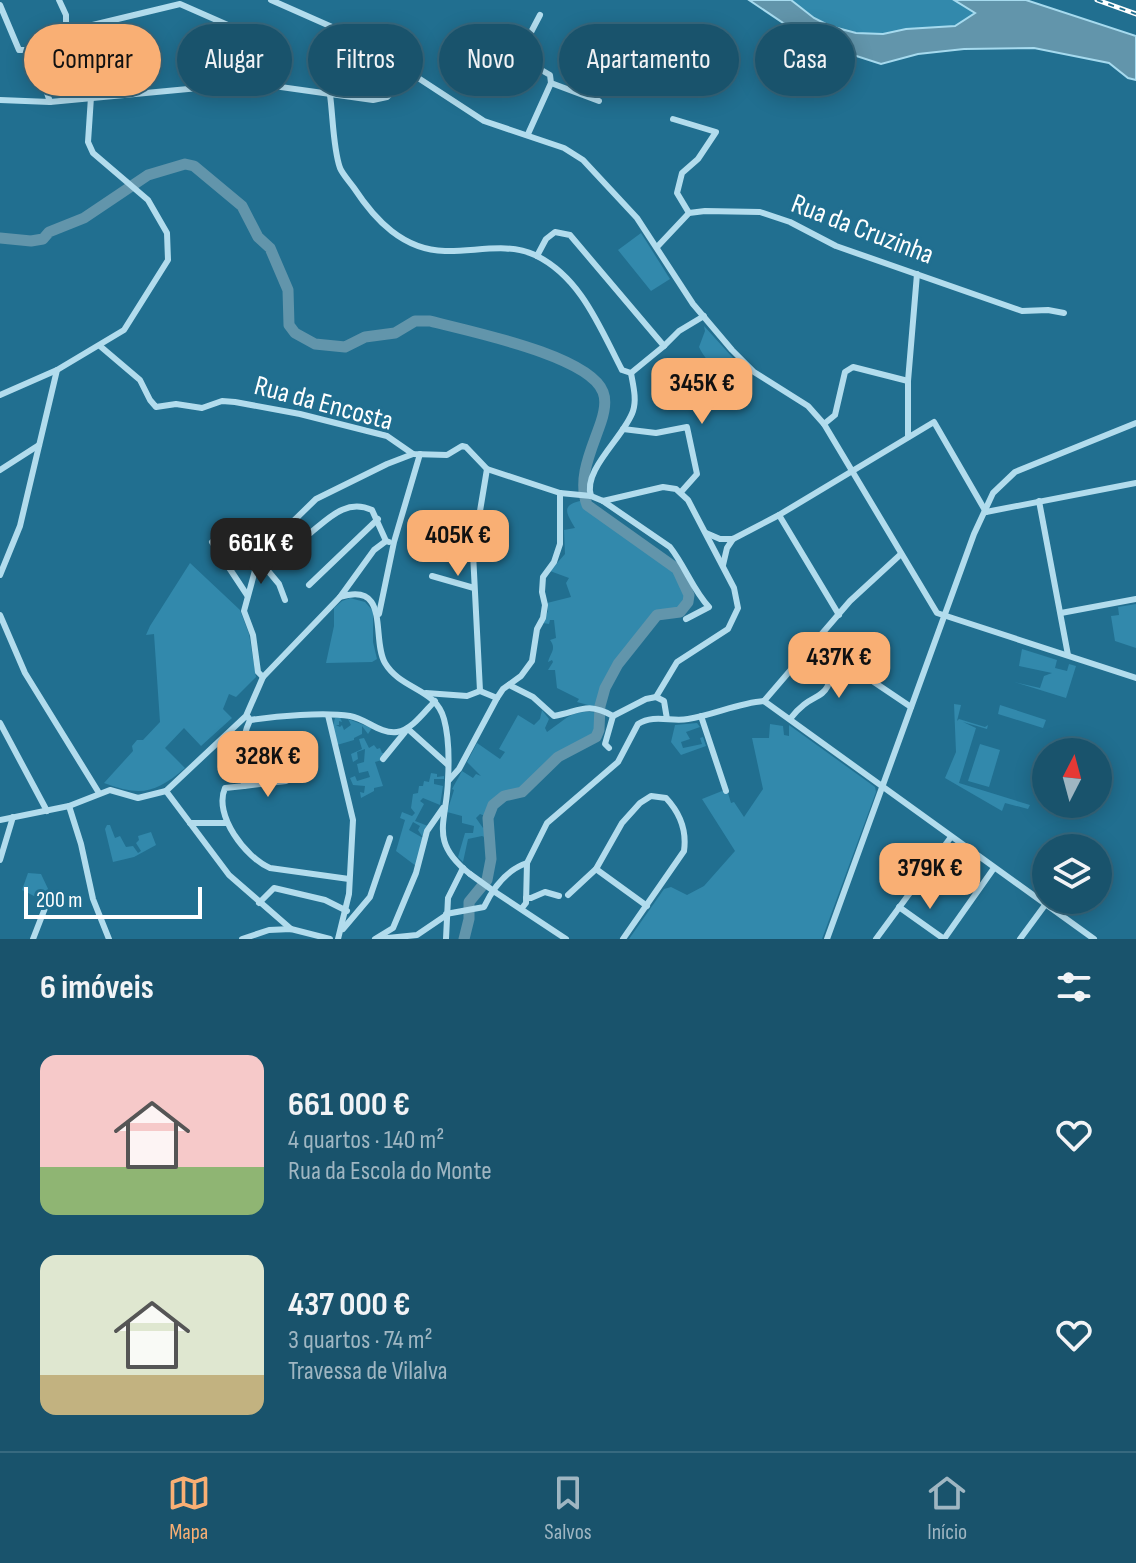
<!DOCTYPE html>
<html lang="pt">
<meta charset="utf-8">
<style>
:root{--surface:#19536c;--page:#265d74;--text:#f1f3f6;--muted:#9fb6c2;--line:#37697f;--accent:#f9af74}
body{margin:0;font-family:"Sofia Sans Condensed",sans-serif;background:var(--page);color:var(--text);height:100vh;display:flex;flex-direction:column;font-size:30px;white-space:nowrap}
*{box-sizing:border-box;margin:0}
p{font-size:26px;color:var(--muted)}
.icon{flex:none;width:44px;height:44px;fill:none;stroke:currentColor;stroke-width:2;stroke-linecap:round;stroke-linejoin:round}
.map{position:relative;height:939px;overflow:hidden}
.details{display:flex;flex-direction:column;background:var(--surface);flex:1}
.details>*{flex:none}
.banner{position:absolute;left:24px;top:24px;width:1088px;height:72px;display:flex;gap:16px}
.needle{width:52px;rotate:6deg}
.buttons{position:absolute;left:1032px;top:738px;display:grid;gap:16px}
.buttons a{display:grid;place-items:center;width:80px;height:80px;border-radius:50%;background:var(--surface);box-shadow:0 4px 20px #0003,0 0 0 2px var(--line);font-size:40px}
.scale{position:absolute;left:24px;bottom:20px;width:178px;box-sizing:border-box;padding-left:8px;border:4px solid #fff;border-top:0;font-size:22px;line-height:28px;white-space:nowrap;color:#fff;-webkit-text-stroke:6px #216f90;paint-order:stroke}
.price{position:absolute;translate:-50% -68px;padding:0 18px;border-radius:16px;background:var(--accent);color:#111;font-size:26px;line-height:52px;filter:drop-shadow(0 2px 4px #0008)}
.price::after{content:'';position:absolute;left:50%;top:48px;width:24px;height:18px;margin-left:-12px;background:inherit;clip-path:polygon(0 0,100% 0,50% 100%)}
.price.on{background:#222;color:#fff}
ul{padding:0;list-style:none}
li{display:flex;align-items:center;gap:24px;height:200px;padding:0 40px}
li span{display:grid;place-items:center;flex:none;width:224px;height:160px;border-radius:16px;color:#555}
li>.icon{margin-inline-start:auto}
span .icon{width:96px;height:96px;fill:#fffc;stroke-width:1}
li b{font-size:34px}
h2{display:flex;justify-content:space-between;align-items:center;height:96px;padding:0 40px;font-size:34px}
.pill{padding:0 28px;border-radius:36px;background:var(--surface);box-shadow:0 4px 20px #0003,0 0 0 2px var(--line);font-size:28px;line-height:72px}
.pill.on{background:var(--accent);color:#111}
.menu{display:flex;justify-content:space-around;align-items:center;height:112px;border-top:2px solid var(--line);background:var(--surface);font-size:22px;color:var(--muted)}
.menu a{display:grid;justify-items:center;gap:4px}
.menu .on{color:var(--accent)}
.map>svg:first-child{display:block}
</style>
<div class="map">
<svg width="1136" height="939" viewBox="0 0 1136 939">
<rect width="100%" height="100%" fill="#216f90"/>
<g fill="#3289ac">
<path d="M 791,0 L 954,0 L 976,12 L 955,26 L 906,29 L 883,34 L 856,33 L 830,26 L 814,18 Z"/>
<path d="M 641,233 L 670,279 L 651,291 L 618,250 Z"/>
<path d="M 704,326 L 743,369 L 744,373 C 722,372 709,368 699,347 L 705,331 Z"/>
<path d="M 584,500 L 587,507 L 676,571 L 687,600 L 680,611 L 656,613 C 633,642 604,671 599,708 L 577,702 L 579,699 L 557,688 L 555,670 L 548,670 L 553,662 L 552,660 L 548,662 C 550,653 557,649 550,640 L 556,638 L 554,620 L 550,620 L 549,624 L 543,623 L 548,611 L 547,603 L 571,597 L 566,583 L 569,578 L 550,571 L 565,554 L 564,530 L 575,528 C 566,512 560,505 584,500 Z"/>
<path d="M 190,563 L 240,610 L 249,634 L 256,677 L 236,697 L 229,694 L 223,709 L 232,718 L 201,746 L 184,728 L 165,748 L 185,768 C 156,793 141,797 104,783 L 133,751 L 132,746 L 137,740 L 143,740 L 160,722 L 154,634 L 146,635 L 150,626 Z"/>
<path d="M 350,598 L 365,602 L 373,611 L 373,642 L 377,659 L 372,662 L 326,663 L 334,626 L 334,608 L 342,601 Z"/>
<path d="M 1136,604 L 1136,648 L 1115,641 L 1111,616 L 1119,615 L 1118,607 Z"/>
<path d="M 1022,649 L 1057,660 L 1055,668 L 1067,671 L 1069,664 L 1076,666 L 1066,698 L 1014,682 L 1040,688 L 1044,676 L 1052,673 L 1019,666 Z"/>
<path d="M 954,704 L 961,705 L 957,721 L 959,719 L 985,727 L 988,725 L 987,729 L 963,722 L 976,728 L 959,783 L 1030,805 L 1028,809 L 1005,803 L 1002,811 L 945,778 L 956,752 Z"/>
<path d="M 1000,705 L 1046,720 L 1043,728 L 998,714 Z"/>
<path d="M 542,710 L 549,719 L 545,728 L 547,732 C 569,717 571,709 600,713 L 598,729 L 595,736 L 558,755 L 521,791 L 494,800 L 485,816 L 480,814 L 476,818 L 483,828 L 487,824 L 489,839 L 482,836 L 468,839 L 463,862 L 458,857 L 465,833 L 473,833 L 474,826 L 462,823 L 462,816 L 447,812 L 454,790 L 452,789 L 462,771 L 473,778 L 476,774 L 481,776 L 467,762 L 477,743 L 500,759 L 505,752 L 499,749 L 518,715 L 534,725 L 540,719 Z"/>
<path d="M 340,717 L 342,722 L 339,721 L 339,725 L 336,725 L 340,727 L 342,725 L 344,730 L 351,725 L 348,719 L 372,728 L 368,734 L 362,726 L 362,734 L 354,738 L 354,740 L 337,745 L 333,726 L 335,718 Z"/>
<path d="M 697,723 L 700,727 L 686,732 L 690,739 L 681,742 L 683,748 L 702,744 L 700,738 L 703,737 L 706,746 L 681,755 L 671,742 L 675,725 Z"/>
<path d="M 770,724 L 783,726 L 784,735 L 789,736 L 789,725 L 875,787 L 876,792 L 822,939 L 629,939 L 664,889 L 671,887 L 687,895 L 704,886 L 735,851 L 702,799 L 722,791 L 728,793 L 731,803 L 734,802 L 744,817 L 763,789 L 752,738 L 769,738 Z"/>
<path d="M 364,738 L 369,748 L 374,745 L 377,749 L 380,748 L 382,753 L 387,753 L 382,760 L 375,762 L 383,786 L 374,788 L 374,791 L 361,798 L 360,792 L 364,793 L 365,786 L 353,785 L 350,778 L 355,776 L 357,781 L 370,777 L 368,771 L 359,773 L 357,764 L 364,762 L 365,749 L 357,752 L 358,759 L 353,762 L 351,754 L 362,749 L 359,739 Z"/>
<path d="M 980,744 L 1000,750 L 989,787 L 968,781 Z"/>
<path d="M 431,773 L 437,774 L 437,777 L 444,776 L 444,779 L 434,779 L 434,784 L 443,786 L 440,805 L 423,798 L 420,801 L 424,804 L 415,821 L 428,826 L 424,835 L 422,836 L 418,830 L 420,826 L 413,822 L 409,830 L 423,838 L 416,866 L 396,851 L 405,820 L 400,818 L 402,812 L 412,816 L 415,813 L 411,808 L 413,794 L 418,793 L 419,786 L 423,786 L 424,781 L 429,782 Z"/>
<path d="M 107,825 L 110,825 L 115,838 L 120,836 L 126,847 L 133,846 L 138,853 L 141,851 L 136,843 L 139,840 L 138,836 L 151,832 L 156,845 L 134,857 L 113,862 L 105,829 Z"/>
<path d="M 28,873 L 41,874 L 50,893 L 42,900 L 22,890 Z"/>
</g>
<path fill="#6295ab" stroke="#a6daee" stroke-width="2" d="M 749,0 L 791,0 L 814,18 L 830,26 L 856,33 L 883,34 L 906,29 L 955,26 L 975,13 L 954,0 L 1026,0 L 1136,36 L 1136,80 L 1128,78 L 1109,63 L 1034,48 L 964,49 L 918,54 L 881,64 L 810,41 Z"/>
<g fill="none" stroke-linecap="round" stroke-linejoin="round">
<path stroke="#6295ab" stroke-width="11" d="M 0,238 L 31,241 L 43,239 L 49,232 L 84,218 L 148,175 L 185,164 L 194,166 L 242,206 L 258,237 L 270,248 L 288,290 L 289,325 L 295,333 L 315,344 L 345,347 L 365,337 L 395,333 L 415,321 L 430,321 C 467,331 589,355 603,392 C 607,402 604,413 601,422 C 592,449 577,477 587,505 L 677,569 L 689,595 L 688,602 L 680,612 L 657,615 L 618,664 L 605,688 L 600,706 L 599,730 L 596,737 L 558,757 L 522,792 L 504,796 L 493,805 L 488,818 L 491,859 L 487,880 L 469,902 L 469,919 L 464,939"/>
<g stroke="#b2dced" stroke-width="6">
<path d="M 59,0 L 66,15 L 66,28"/>
<path d="M 271,0 L 357,38 L 484,121 L 564,148 L 583,160 L 637,218 L 693,304 L 732,350 L 754,372 L 808,406 L 824,424 L 937,613 L 1136,678"/>
<path d="M 0,5 L 19,50 L 33,50 L 66,28 L 76,29 L 180,4 L 246,33"/>
<path d="M 490,40 L 550,75 L 551,83 L 599,101"/>
<path d="M 33,50 L 50,102"/>
<path d="M 518,57 L 540,15"/>
<path d="M 330,95 C 333,116 333,148 340,168 C 343,175 350,182 354,188 C 375,220 403,250 445,251 C 475,252 507,242 535,255 C 581,277 600,328 622,370 L 631,373"/>
<path d="M 0,100 L 50,102 L 252,83 L 373,100 L 387,97 L 412,73"/>
<path d="M 673,119 L 716,132 L 698,159 L 682,173 L 677,193 L 689,213"/>
<path d="M 528,134 L 551,83"/>
<path d="M 657,247 L 689,213 L 705,211 L 760,212 L 790,222 L 836,246 L 1022,311 L 1048,310 L 1064,313"/>
<path d="M 537,256 L 546,239 L 555,232 L 570,235 L 664,346"/>
<path d="M 100,346 L 140,380 L 150,400 L 156,407 L 176,404 L 202,408 L 222,401 L 235,402 L 300,414 L 387,436 L 413,454 L 447,455 L 462,446 L 466,447 L 487,469 L 560,493 L 591,496 L 603,501 L 663,487 L 676,489 L 688,500 L 734,588 L 738,608 L 728,629 L 677,662 L 656,697 L 664,701 L 667,719"/>
<path d="M 631,373 L 664,346 L 679,331 L 704,316"/>
<path d="M 0,395 L 57,370"/>
<path d="M 824,424 L 835,415 L 845,372 L 853,367 L 908,381"/>
<path d="M 623,429 L 656,433 L 687,427 L 697,474 L 681,492"/>
<path d="M 908,437 L 908,381 L 917,274"/>
<path d="M 0,470 L 39,445"/>
<path d="M 591,496 C 582,470 625,436 633,411 C 637,399 633,385 631,373"/>
<path d="M 603,501 L 670,547 C 685,566 693,590 709,607 L 686,619"/>
<path d="M 1039,501 L 1068,655"/>
<path d="M 986,512 L 1136,483"/>
<path d="M 779,515 L 839,615"/>
<path d="M 706,533 L 720,539 L 733,539 L 779,515 L 934,422 L 986,512"/>
<path d="M 309,534 C 328,519 346,498 372,510 L 386,541"/>
<path d="M 212,542 L 247,595"/>
<path d="M 259,560 L 279,584 L 285,600"/>
<path d="M 723,565 L 727,548 L 733,539"/>
<path d="M 0,575 L 20,526 L 57,370 L 124,330 L 168,260 L 167,233 L 148,200 L 93,153 L 88,142 L 91,97"/>
<path d="M 432,576 L 474,588"/>
<path d="M 309,585 L 378,519"/>
<path d="M 340,597 L 374,550 L 386,541 L 389,542"/>
<path d="M 1061,613 L 1136,599"/>
<path d="M 379,614 L 394,542 L 420,454"/>
<path d="M 0,615 L 25,673 L 99,793"/>
<path d="M 816,643 L 911,707"/>
<path d="M 849,665 L 861,648 L 855,643"/>
<path d="M 263,677 L 258,672 L 253,635 L 244,611 L 257,563 L 274,540 L 316,499 L 387,464 L 413,454"/>
<path d="M 509,685 L 533,697 L 554,716 C 579,712 586,701 613,716"/>
<path d="M 480,691 L 473,553 L 487,469"/>
<path d="M 426,693 L 467,696 L 480,691 L 497,698 L 503,689 L 521,676 L 532,661 L 537,629 L 543,618 L 545,605 L 542,592 L 543,577 L 554,562 L 560,544 L 560,493"/>
<path d="M 764,701 L 1094,939"/>
<path d="M 764,701 L 850,601 L 901,554"/>
<path d="M 328,715 L 353,820 L 349,894 L 338,939"/>
<path d="M 613,716 L 646,699 L 656,697"/>
<path d="M 701,716 L 726,791"/>
<path d="M 248,717 L 250,720 C 277,716 324,712 350,716 C 367,719 379,734 397,732 C 412,730 425,711 435,701"/>
<path d="M 790,719 C 817,684 830,710 833,655"/>
<path d="M 250,720 C 240,742 241,762 244,786 L 225,788 C 213,815 246,858 270,868 L 349,879"/>
<path d="M 0,723 L 47,811"/>
<path d="M 408,729 L 447,764"/>
<path d="M 609,748 L 605,744 L 613,716"/>
<path d="M 383,759 L 405,732"/>
<path d="M 449,780 L 459,769 L 497,698"/>
<path d="M 244,786 L 286,781"/>
<path d="M 166,791 L 229,875 L 291,929"/>
<path d="M 69,806 L 81,844 L 93,899 L 109,939"/>
<path d="M 0,820 L 69,806 L 110,790 L 138,798 L 166,791 L 246,716 L 263,677 L 340,597 C 391,581 371,639 385,663 C 401,690 436,688 444,719 C 449,737 449,762 448,780 C 447,822 428,841 470,874"/>
<path d="M 190,823 L 227,823"/>
<path d="M 0,860 L 13,817"/>
<path d="M 596,869 L 647,906"/>
<path d="M 495,892 L 566,939"/>
<path d="M 568,895 L 596,869 L 622,823 L 640,803 L 651,796 L 666,798 C 680,813 687,830 684,851 L 623,939"/>
<path d="M 526,898 L 531,898 L 545,892 L 559,896"/>
<path d="M 259,903 L 274,888 L 325,900 L 347,911"/>
<path d="M 899,907 L 944,939"/>
<path d="M 522,908 L 526,903 L 527,863 L 547,823 L 618,762 L 638,724 C 654,714 671,722 688,719 C 714,715 738,703 764,701"/>
<path d="M 446,914 L 484,907 C 493,888 506,870 527,863"/>
<path d="M 343,929 L 370,897 L 390,838"/>
<path d="M 33,939 L 47,903"/>
<path d="M 242,939 L 269,930 L 291,929 L 330,939"/>
<path d="M 375,939 L 393,928 L 416,873 L 427,831 L 443,808"/>
<path d="M 378,939 L 417,935 L 445,916"/>
<path d="M 446,939 L 448,898 L 463,868"/>
<path d="M 827,939 L 974,534 L 993,493 L 1015,472 L 1136,423"/>
<path d="M 876,939 L 951,837"/>
<path d="M 944,939 L 994,868"/>
<path d="M 1020,939 L 1045,905"/>
</g>
<g stroke="#fff" stroke-width="5">
<path id="rail" d="M 1097,0 L 1136,14"/>
</g>
<use href="#rail" stroke="#216f90" stroke-width="2" stroke-dasharray="6" stroke-linecap="butt"/>
<path stroke="#b2dced" stroke-width="6" d="M 470,874 L 495,892"/>
</g>
<g text-anchor="middle" stroke-width="6" stroke-linejoin="round" paint-order="stroke">
<g font-size="28" fill="#fff" stroke="#216f90">
<text transform="translate(863 228) rotate(21)" y="10">Rua da Cruzinha</text>
<text transform="translate(324 402) rotate(15)" y="10">Rua da Encosta</text>
</g>
</g>
</svg>
<div class="buttons">
<a><svg class="needle" viewBox="-14 -14 28 28"><path d="M0-13l5 13h-10z" fill="#e53935"/><path d="M0 13l5-13h-10z" fill="#9fb6c2"/></svg></a>
<a><svg class="icon" aria-label="layers" viewBox="0 0 24 24"><path d="M12 4l9 5-9 5-9-5zM3 14l9 5 9-5"/></svg></a>
</div>
<div class="scale">200 m</div>
<b class="price" style="left:702px;top:426px">345K €</b>
<b class="price" style="left:458px;top:578px">405K €</b>
<b class="price on" style="left:261px;top:586px">661K €</b>
<b class="price" style="left:839px;top:700px">437K €</b>
<b class="price" style="left:268px;top:799px">328K €</b>
<b class="price" style="left:930px;top:911px">379K €</b>
<div class="banner">
<a class="pill on">Comprar</a>
<a class="pill">Alugar</a>
<a class="pill">Filtros</a>
<a class="pill">Novo</a>
<a class="pill">Apartamento</a>
<a class="pill">Casa</a>
</div>
</div>
<section class="details">
<h2>6 imóveis<svg class="icon" aria-label="filters" viewBox="0 0 24 24"><path d="M4 7h16M4 17h16"/><circle cx="9" cy="7" r="2"/><circle cx="15" cy="17" r="2"/></svg></h2>
<ul>
<li><span style="background:linear-gradient(#f6c9c9 70%,#8fb573 0)"><svg class="icon" aria-label="home" viewBox="0 0 24 24"><path d="M3 11l9-7 9 7M6 9v11h12V9"/></svg></span><div><b>661 000 €</b><p>4 quartos · 140 m²</p><p>Rua da Escola do Monte</p></div><svg class="icon" aria-label="heart" viewBox="0 0 24 24"><path d="M12 20l-8-8c-3-5 5-10 8-4 3-6 11-1 8 4z"/></svg></li>
<li><span style="background:linear-gradient(#dfe7d0 75%,#c2b280 0)"><svg class="icon" aria-label="home" viewBox="0 0 24 24"><path d="M3 11l9-7 9 7M6 9v11h12V9"/></svg></span><div><b>437 000 €</b><p>3 quartos · 74 m²</p><p>Travessa de Vilalva</p></div><svg class="icon" aria-label="heart" viewBox="0 0 24 24"><path d="M12 20l-8-8c-3-5 5-10 8-4 3-6 11-1 8 4z"/></svg></li>
</ul>
</section>
<nav class="menu">
<a class="on"><svg class="icon" aria-label="map" viewBox="0 0 24 24"><path d="M3 6l6-2 6 2 6-2v14l-6 2-6-2-6 2zM9 4v14M15 6v14"/></svg>Mapa</a>
<a><svg class="icon" aria-label="saved" viewBox="0 0 24 24"><path d="M7 4h10v16l-5-4-5 4z"/></svg>Salvos</a>
<a><svg class="icon" aria-label="home" viewBox="0 0 24 24"><path d="M3 11l9-7 9 7M6 9v11h12V9"/></svg>Início</a>
</nav>
